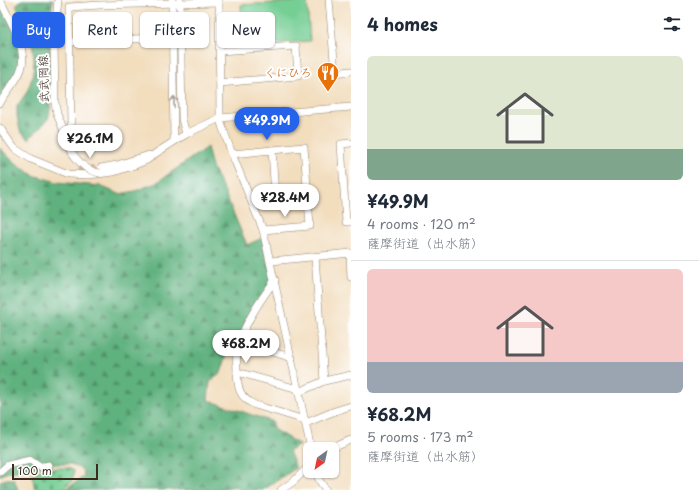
<!DOCTYPE html>
<meta charset="utf-8">
<style>
:root{--surface:#fff;--page:#f2f2f3;--text:#1f2937;--muted:#747a83;--line:#e0e1e3;--accent:#2563eb}
body{margin:0;font-family:"Playpen Sans","Klee One",sans-serif;background:var(--page);color:var(--text);height:100vh;display:flex;flex-direction:column;font-size:15px;white-space:nowrap}
*{box-sizing:border-box;margin:0}
p{font-size:13px;color:var(--muted)}
.icon{flex:none;width:22px;height:22px;fill:none;stroke:currentColor;stroke-width:2;stroke-linecap:round;stroke-linejoin:round}
.map{position:relative;flex:1;overflow:hidden}
.side{display:flex;flex-direction:column;background:var(--surface);width:348px}
.side>*{flex:none}
.banner{position:absolute;left:12px;top:12px;width:279px;height:36px;display:flex;gap:8px}
.needle{width:26px;rotate:213deg}
.tools{position:absolute;left:303px;top:442px;display:grid;gap:8px}
.tools a{display:grid;place-items:center;width:36px;height:36px;border-radius:6px;background:var(--surface);box-shadow:0 1px 3px #0004;font-size:20px}
.scale{position:absolute;left:12px;bottom:10px;width:86px;box-sizing:border-box;padding-left:4px;border:2px solid #3b2a1e;border-top:0;font-size:11px;line-height:14px;white-space:nowrap;color:#3b2a1e;-webkit-text-stroke:3px #fff;paint-order:stroke}
.price{position:absolute;translate:-50% -34px;padding:0 9px;border-radius:14px;background:#fff;color:#222;font-size:13px;line-height:26px;filter:drop-shadow(0 1px 2px #0008)}
.price::after{content:'';position:absolute;left:50%;top:24px;width:12px;height:9px;margin-left:-6px;background:inherit;clip-path:polygon(0 0,100% 0,50% 100%)}
.price.on{background:var(--accent);color:#fff}
ul{padding:0;list-style:none}
li{display:grid;align-content:center;gap:8px;height:212px;padding:0 16px}
li+li{border-top:1px solid var(--line)}
li span{display:grid;place-items:center;height:124px;border-radius:6px;color:#555}
li>.icon{margin-inline-start:auto}
span .icon{width:72px;height:72px;fill:#fffc;stroke-width:1}
li b{font-size:17px}
h2{display:flex;justify-content:space-between;align-items:center;height:48px;padding:0 16px;font-size:17px}
.chip{padding:0 14px;border-radius:6px;background:var(--surface);box-shadow:0 1px 3px #0004;font-size:14px;line-height:36px}
.chip.on{background:var(--accent);color:#fff}
main{display:flex;flex:1;min-height:0}
.map>svg:first-child{display:block}
</style>
<main>
<div class="map">
<svg width="351" height="490" viewBox="0 0 351 490">
<defs>
<pattern id="forest-firs" width="22" height="20" patternUnits="userSpaceOnUse"><rect width="22" height="20" fill="#5fb17e"/><path d="M5 1l3.5 6h-7zM16 11l3.5 6h-7z" fill="#509067"/></pattern>
<pattern id="cemetery-stones" width="16" height="16" patternUnits="userSpaceOnUse"><rect width="16" height="16" fill="#74ce94"/><path d="M2 7V4a2 2 0 0 1 4 0v3zM10 15v-3a2 2 0 0 1 4 0v3z" fill="#60a778"/></pattern>
</defs>
<rect width="100%" height="100%" fill="#fff"/>
<filter id="ink" filterUnits="userSpaceOnUse"><feTurbulence type="fractalNoise" baseFrequency=".025" numOctaves="2"/><feDisplacementMap in="SourceGraphic" scale="8" xChannelSelector="R" yChannelSelector="G"/><feConvolveMatrix kernelMatrix="1 2 1 2 8 2 1 2 1" color-interpolation-filters="sRGB"/></filter>
<filter id="wash" filterUnits="userSpaceOnUse"><feTurbulence type="fractalNoise" baseFrequency=".012" numOctaves="4" result="noise"/><feDisplacementMap in="SourceGraphic" scale="16" xChannelSelector="R" yChannelSelector="G"/><feGaussianBlur stdDeviation="0.9" result="paint"/><feColorMatrix in="noise" values="0 0 0 0 0 0 0 0 0 0 0 0 0 0 0 0 0 1.4 0 .05"/><feComposite in="paint" operator="in"/></filter>
<g filter="url(#wash)">
<rect width="100%" height="100%" fill="#f2ddbd"/>
<path fill="#74ce94" stroke="#587c59" d="M 307,1 L 310,41 L 243,46 L 241,5 Z"/>
<g fill="url(#forest-firs)" stroke="#4d6e4e">
<path d="M 22,0 L 53,0 L 51,12 L 50,47 L 52,101 L 48,119 L 29,139 L 20,131 L 17,116 L 17,106 L 27,92 L 33,75 L 34,60 L 32,41 L 16,5 Z"/>
<path d="M 0,5 L 18,34 L 23,64 L 0,104 Z"/>
<path d="M 207,147 L 212,167 L 224,191 L 247,245 L 262,238 L 273,279 L 236,348 L 228,351 L 221,373 L 210,382 L 208,400 L 273,422 L 273,429 L 300,445 L 289,451 L 296,468 L 263,490 L 241,490 L 235,486 L 216,490 L 63,490 L 84,477 L 83,470 L 71,464 L 53,464 L 5,473 L 0,476 L 0,148 L 12,160 L 33,175 L 57,182 L 100,186 L 119,194 L 135,191 L 156,183 Z"/>
<path d="M 7,479 L 14,479 L 18,490 L 0,490 L 0,481 Z"/>
</g>
<path fill="url(#cemetery-stones)" stroke="#587c59" d="M 45,468 L 69,468 L 74,471 L 72,481 L 60,490 L 35,490 L 32,474 Z"/>
</g>
<g filter="url(#ink)">
<g fill="none" stroke-linecap="round" stroke-linejoin="round">
<path stroke="#cdb99d" stroke-width="7" stroke-dasharray="7 3.5" stroke-linecap="butt" d="M 78,170 L 101,168"/>
<g stroke="#96846e" stroke-width="8">
<g id="minor">
<path d="M 58,0 L 54,42 L 55,103 L 57,114 L 73,154"/>
<path d="M 172,0 L 174,141"/>
<path d="M 180,0 L 182,119 L 186,134"/>
<path d="M 219,0 L 220,118 L 222,126 L 232,154 L 263,230 L 311,449"/>
<path d="M 329,0 L 335,73 L 351,71"/>
<path d="M 70,42 L 176,37"/>
<path d="M 220,51 L 296,46 L 298,76 L 220,83"/>
<path d="M 0,103 C 6,92 15,83 20,72 C 30,51 9,19 0,0"/>
<path d="M 71,126 L 69,7 L 100,5 L 219,2"/>
<path d="M 0,128 L 14,148 L 31,159 L 68,174 L 88,175 L 114,172 L 135,165 L 147,160 L 156,153 L 186,134 L 220,118 L 351,107"/>
<path d="M 351,143 L 341,144 L 346,222 L 351,222"/>
<path d="M 272,150 L 275,196"/>
<path d="M 232,154 L 304,147 L 310,226 L 263,230"/>
<path d="M 101,168 L 117,165 L 149,155"/>
<path d="M 251,199 L 307,193"/>
<path d="M 350,253 L 351,277"/>
<path d="M 315,257 L 324,381"/>
<path d="M 271,261 L 351,253"/>
<path d="M 275,280 C 261,299 241,328 237,351 C 236,358 237,365 237,373 C 238,389 239,397 255,405 L 305,420"/>
<path d="M 239,341 L 292,358"/>
<path d="M 237,372 L 298,389"/>
<path d="M 299,392 L 324,381 L 351,375"/>
<path d="M 306,423 L 335,411 L 351,406"/>
<path d="M 330,449 L 351,440"/>
<path d="M 316,471 L 319,480 L 326,490"/>
<path d="M 0,472 L 8,465 L 30,460 L 40,467 L 49,465"/>
<path d="M 281,490 L 294,481 L 310,465"/>
</g>
</g>
<use href="#minor" stroke="#fff" stroke-width="7"/>
<g stroke="#96846e" stroke-width="8" stroke-linecap="butt">
<path id="minor-bridge" d="M 73,154 C 81,165 88,171 100,173"/>
</g>
<use href="#minor-bridge" stroke="#fff" stroke-width="7"/>
</g>
<defs><path id="oneway-shaft" d="M-6 0H5M1.5-3L5.5 0L1.5 3" fill="none" stroke-width="1.6" stroke-linecap="round" stroke-linejoin="round"/></defs>
<use stroke="#a79f9a" href="#oneway-shaft" transform="translate(174 102) rotate(-91)"/>
</g>
<defs>
<g id="restaurant-pin" transform="scale(1.15)"><path d="M0 17L-7.5 6A9.5 9.5 0 1 1 7.5 6Z" fill="#e8710a" stroke="#fff"/><path d="M-5-6h1v4h1v-4h1v4h1v-4h1v5L-1.5 .5V6h-2V.5L-5-1ZM5-6V6H3V1.5H1.5Q1.5-4 5-6Z" fill="#fff"/></g>
</defs>
<g fill-rule="evenodd">
<use href="#restaurant-pin" x="328" y="73"/>
</g>
<g text-anchor="middle" stroke-width="4" stroke-linejoin="round" paint-order="stroke">
<g font-size="12" fill="#c56008" stroke="#fff" text-anchor="end">
<text x="312" y="77">くにひろ</text>
</g>
<g font-size="12" fill="#3b2a1e" stroke="#fff">
<text transform="translate(44 79) rotate(-92)" y="4">武武岡線</text>
</g>
</g>
</svg>
<div class="tools">
<a><svg class="needle" viewBox="-14 -14 28 28"><path d="M0-13l5 13h-10z" fill="#e53935"/><path d="M0 13l5-13h-10z" fill="#747a83"/></svg></a>
</div>
<div class="scale">100 m</div>
<b class="price on" style="left:267px;top:141px">¥49.9M</b>
<b class="price" style="left:90px;top:159px">¥26.1M</b>
<b class="price" style="left:285px;top:218px">¥28.4M</b>
<b class="price" style="left:246px;top:364px">¥68.2M</b>
<div class="banner">
<a class="chip on">Buy</a>
<a class="chip">Rent</a>
<a class="chip">Filters</a>
<a class="chip">New</a>
</div>
</div>
<section class="side">
<h2>4 homes<svg class="icon" aria-label="filters" viewBox="0 0 24 24"><path d="M4 7h16M4 17h16"/><circle cx="9" cy="7" r="2"/><circle cx="15" cy="17" r="2"/></svg></h2>
<ul>
<li><span style="background:linear-gradient(#dfe7d0 75%,#7fa58c 0)"><svg class="icon" aria-label="home" viewBox="0 0 24 24"><path d="M3 11l9-7 9 7M6 9v11h12V9"/></svg></span><div><b>¥49.9M</b><p>4 rooms · 120 m²</p><p>薩摩街道（出水筋）</p></div></li>
<li><span style="background:linear-gradient(#f6c9c9 75%,#9aa5b1 0)"><svg class="icon" aria-label="home" viewBox="0 0 24 24"><path d="M3 11l9-7 9 7M6 9v11h12V9"/></svg></span><div><b>¥68.2M</b><p>5 rooms · 173 m²</p><p>薩摩街道（出水筋）</p></div></li>
</ul>
</section>
</main>
